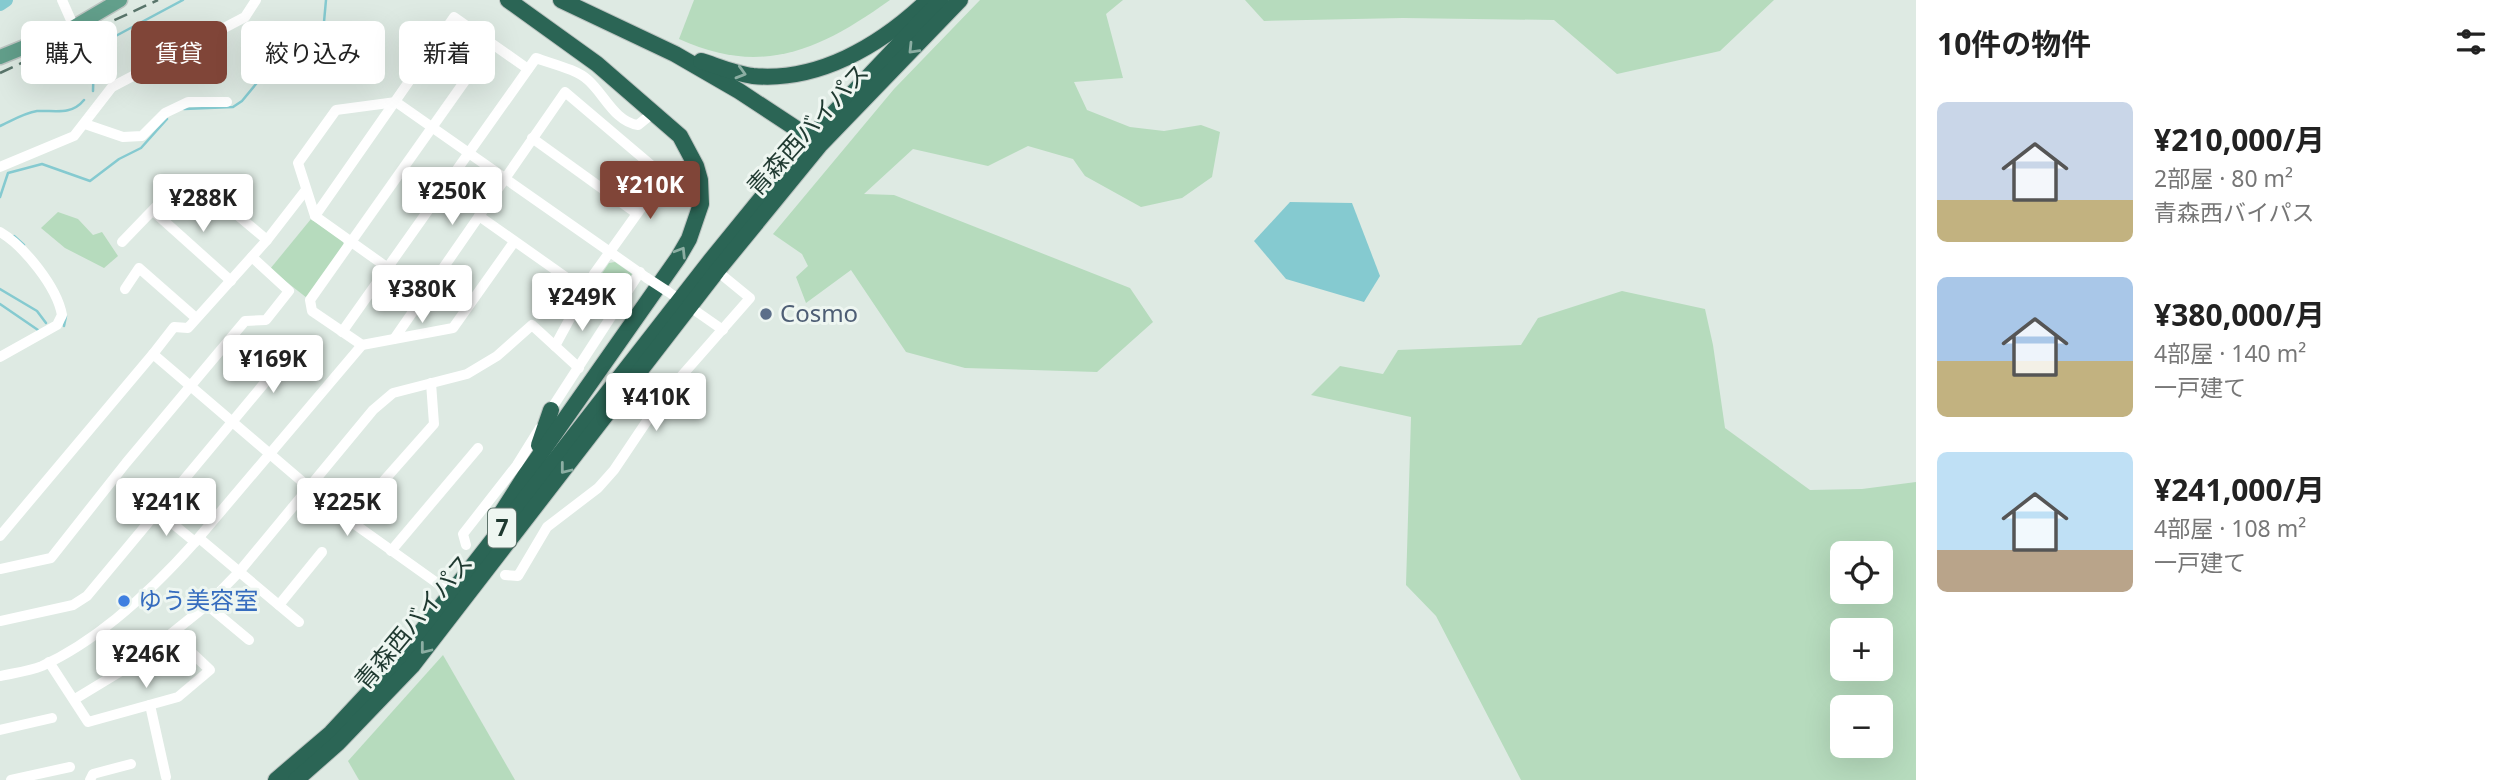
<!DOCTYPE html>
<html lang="ja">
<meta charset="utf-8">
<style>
:root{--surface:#fff;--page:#f2f2f2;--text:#222;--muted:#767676;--accent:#804538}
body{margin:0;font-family:"Noto Sans","Noto Sans JP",sans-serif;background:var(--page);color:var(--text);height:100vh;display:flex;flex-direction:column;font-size:26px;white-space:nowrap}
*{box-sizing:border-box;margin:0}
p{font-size:23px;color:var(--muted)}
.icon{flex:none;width:38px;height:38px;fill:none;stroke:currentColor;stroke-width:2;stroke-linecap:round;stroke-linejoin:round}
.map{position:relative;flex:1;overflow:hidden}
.side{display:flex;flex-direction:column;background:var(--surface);width:595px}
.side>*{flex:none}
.hud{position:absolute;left:21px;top:21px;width:665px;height:63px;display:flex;gap:14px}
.tools{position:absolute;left:1830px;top:541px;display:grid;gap:14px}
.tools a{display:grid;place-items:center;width:63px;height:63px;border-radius:10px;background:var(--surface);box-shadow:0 7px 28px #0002;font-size:35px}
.price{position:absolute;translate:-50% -60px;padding:0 16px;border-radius:7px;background:#fff;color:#222;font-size:23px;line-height:46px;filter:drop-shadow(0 2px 4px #0008)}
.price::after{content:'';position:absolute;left:50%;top:42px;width:21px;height:16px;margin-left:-10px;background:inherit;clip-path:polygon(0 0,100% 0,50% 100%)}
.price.active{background:var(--accent);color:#fff}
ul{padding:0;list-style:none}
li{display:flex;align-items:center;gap:21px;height:175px;padding:0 21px}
li span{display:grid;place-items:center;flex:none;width:196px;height:140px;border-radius:10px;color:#555}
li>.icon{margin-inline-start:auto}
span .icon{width:84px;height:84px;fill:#fffc;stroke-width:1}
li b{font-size:30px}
h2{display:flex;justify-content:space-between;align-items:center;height:84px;padding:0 21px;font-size:30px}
.tag{padding:0 24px;border-radius:10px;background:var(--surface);box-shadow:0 7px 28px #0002;font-size:24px;line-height:63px}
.tag.active{background:var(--accent);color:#fff}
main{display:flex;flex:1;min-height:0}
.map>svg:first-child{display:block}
</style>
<main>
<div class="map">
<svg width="1916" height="780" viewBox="0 0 1916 780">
<rect width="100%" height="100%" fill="#deeae3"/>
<g fill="#b6dbbd" fill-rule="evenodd">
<path d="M 694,0 L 890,0 C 820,50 762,77 679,39 Z"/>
<path d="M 980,0 L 1123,0 L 1106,14 L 1123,78 L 1074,82 L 1087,110 L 1130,127 L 1164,131 L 1201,125 L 1220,132 L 1212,177 L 1182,198 L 1141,207 L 1085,176 L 1073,159 L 1028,146 L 988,166 L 913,149 L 864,194 L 894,195 L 1130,288 L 1153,322 L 1097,372 L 965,368 L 906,352 L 851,270 L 806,303 L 796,277 L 808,266 L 802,254 L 773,234 L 894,89 Z"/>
<path d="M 1245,0 L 1774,0 L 1720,51 L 1617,74 L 1554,20 L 1403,18 L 1264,21 Z"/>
<path d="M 58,212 L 78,219 L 93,235 L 102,232 L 118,256 L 104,268 L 65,248 L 41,228 Z"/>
<path d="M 311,219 L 343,241 L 344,246 L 307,298 L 270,269 Z"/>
<path d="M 615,262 L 632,274 L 622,289 L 601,275 L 609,263 Z"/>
<path d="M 1622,291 L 1705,309 L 1713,345 L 1725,428 L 1810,490 L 1862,489 L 1916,482 L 1916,780 L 1521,780 L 1436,616 L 1406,585 L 1411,417 L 1311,395 L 1340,366 L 1383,374 L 1398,350 L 1521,345 L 1538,318 ZM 1843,553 L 1881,553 L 1881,592 L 1843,592 ZM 1843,630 L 1881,630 L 1881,668 L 1843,668 ZM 1843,707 L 1881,707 L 1881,746 L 1843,746 Z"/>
<path d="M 443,655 L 515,780 L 359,780 L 348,761 Z"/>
</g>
<path fill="#85cad0" d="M 1290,202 L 1352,203 L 1380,276 L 1364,302 L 1286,279 L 1254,241 Z"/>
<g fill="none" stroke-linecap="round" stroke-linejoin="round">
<g stroke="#85cad0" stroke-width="2.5">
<path d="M 93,91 L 94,53 L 97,46 L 183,0"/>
<path d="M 184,109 L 233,107 L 242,101 L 265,73 L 289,65 L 317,66 L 322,62 L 328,47 L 324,22 L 326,0"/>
<path d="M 0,126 C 11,121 24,113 37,111 C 54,110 71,116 84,100"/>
<path d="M 0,197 L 8,173 L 42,164 L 90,181 L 119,159 L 141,148 L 167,119"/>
<path d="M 14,236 L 24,245"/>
<path d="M 0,289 L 37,311 L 46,323"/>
<path d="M 0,304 L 38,330"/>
<path d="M 64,326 L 66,316"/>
</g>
<path stroke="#85cad0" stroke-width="14" d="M 0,4 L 6,0"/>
<g stroke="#bcc4c1" stroke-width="17">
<path id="major" d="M 0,57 L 74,27 L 120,0"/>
</g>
<g stroke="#bcc4c1" stroke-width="18">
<g id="highway">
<path d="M 561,0 L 675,54 L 739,91 L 818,143"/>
<path d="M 701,61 C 717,66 736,74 753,76 C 818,82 879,46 925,3"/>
<path d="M 539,445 L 551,410"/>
<path d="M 497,520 L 525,476 L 678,258 L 689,239 L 701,204 L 700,180 L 696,166 L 680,136 L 597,64 L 508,0"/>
<path d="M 276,780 L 331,733 L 400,659 L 711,260 L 811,137 L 941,0"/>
<path d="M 296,780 L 338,743 L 412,666 L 717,271 L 820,145 L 960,0"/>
</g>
</g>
<g stroke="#fff" stroke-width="10">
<path d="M 62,0 L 74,27"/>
<path d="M 85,124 L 123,137 L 142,136 L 165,113 L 188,102 L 227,102"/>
<path d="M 532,138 L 636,213"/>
<path d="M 0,167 L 74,136 L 112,87 L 245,17 L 256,0"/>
<path d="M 223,203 L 267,240"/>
<path d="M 153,211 L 231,281"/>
<path d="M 315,216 L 454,17 L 528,69"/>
<path d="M 479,216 L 584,290"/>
<path d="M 0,232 C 24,246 57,287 62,315 L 57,325 L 0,357"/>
<path d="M 122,242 L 175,187"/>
<path d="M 125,289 L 139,268 L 196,318"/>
<path d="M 667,291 L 723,330"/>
<path d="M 423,293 L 315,216 L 298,163 L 336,110 L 396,102 L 647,278"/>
<path d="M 342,332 L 536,58 C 552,64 576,69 588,80 C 604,94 615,122 638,125 L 654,112"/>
<path d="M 394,339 L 565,92 L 664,176 L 594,274 L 555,346"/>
<path d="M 362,345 L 312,311 L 310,300 L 491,44"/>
<path d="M 153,354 L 174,327 L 188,328 L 267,240 L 305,191"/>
<path d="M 637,377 L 663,397"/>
<path d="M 548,414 L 640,272"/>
<path d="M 156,510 L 195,542"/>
<path d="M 349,520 L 434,424 L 431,383"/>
<path d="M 0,536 L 153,354 L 339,513 L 451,593"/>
<path d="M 199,538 L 299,622"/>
<path d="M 466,545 L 463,534 L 517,465 L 540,428"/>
<path d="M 391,551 L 478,448"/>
<path d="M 0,569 L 51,558 L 126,463 L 245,321 L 266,320 L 289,291 L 252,257"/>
<path d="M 505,575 L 518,576 L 547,527 L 598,488 L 614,470 L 663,397 L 750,298 L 717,271"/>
<path d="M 207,605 L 249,640"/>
<path d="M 279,605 L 322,552"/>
<path d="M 0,621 L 73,605 L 87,596 L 292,350"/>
<path d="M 49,662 L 88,722 L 178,697 L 210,670 L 173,635"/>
<path d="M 0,676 C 14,673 30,671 42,666 C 99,640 154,588 195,542 L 362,345 L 453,328 L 514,242"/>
<path d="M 75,699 L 136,662 L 207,605 L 239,572 L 373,410 L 393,393 L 467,374 L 497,356 L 532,325 L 579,368"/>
<path d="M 150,705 L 166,777"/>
<path d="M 0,730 L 52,718"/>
<path d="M 11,780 L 70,767"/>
<path d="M 90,780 L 93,774 L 131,764"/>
</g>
<use href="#major" stroke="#629f8b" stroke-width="14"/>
<use href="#highway" stroke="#2b6555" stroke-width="16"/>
<path stroke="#59756b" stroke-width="2.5" stroke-dasharray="14 7" stroke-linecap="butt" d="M 0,73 L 158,0"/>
<path stroke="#fff" stroke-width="10" d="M 647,278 L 667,291"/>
</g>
<defs><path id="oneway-chevron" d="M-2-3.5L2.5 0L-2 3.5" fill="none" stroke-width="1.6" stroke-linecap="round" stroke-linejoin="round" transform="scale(1.75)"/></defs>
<g stroke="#8caea3">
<use href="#oneway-chevron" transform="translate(913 49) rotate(134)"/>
<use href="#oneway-chevron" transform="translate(741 73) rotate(16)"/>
<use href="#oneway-chevron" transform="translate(681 252) rotate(-58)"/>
<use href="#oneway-chevron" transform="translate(565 469) rotate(128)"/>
<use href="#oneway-chevron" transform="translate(425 649) rotate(128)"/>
</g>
<circle fill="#5c6f8a" stroke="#eef6f1" stroke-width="2.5" cx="766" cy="314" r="7"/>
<circle fill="#3f7fe0" stroke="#eef6f1" stroke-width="2.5" cx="124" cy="601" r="7"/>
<g text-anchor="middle" stroke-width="6" stroke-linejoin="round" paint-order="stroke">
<rect fill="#eef6f1" stroke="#5d726a" stroke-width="2" x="488" y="508.5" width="28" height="39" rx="5"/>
<g font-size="23" font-weight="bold" fill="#1f3930">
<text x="502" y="536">7</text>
</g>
<g font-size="24" fill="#1f3930" stroke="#eef6f1">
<text transform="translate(808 130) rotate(-48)" y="8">青森西バイパス</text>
<text transform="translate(414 622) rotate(-50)" y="8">青森西バイパス</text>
</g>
<g font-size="24" fill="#4e5e75" stroke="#eef6f1" text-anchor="start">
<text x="780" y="322">Cosmo</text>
</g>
<g font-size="24" fill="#366cbe" stroke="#eef6f1" text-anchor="start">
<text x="138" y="609">ゆう美容室</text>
</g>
</g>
</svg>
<div class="tools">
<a><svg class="icon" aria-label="locate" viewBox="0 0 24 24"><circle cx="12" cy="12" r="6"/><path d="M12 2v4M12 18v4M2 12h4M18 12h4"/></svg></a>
<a>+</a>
<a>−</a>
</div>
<b class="price active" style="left:650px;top:221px">¥210K</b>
<b class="price" style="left:452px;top:227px">¥250K</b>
<b class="price" style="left:203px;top:234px">¥288K</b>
<b class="price" style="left:422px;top:325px">¥380K</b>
<b class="price" style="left:582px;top:333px">¥249K</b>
<b class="price" style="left:273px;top:395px">¥169K</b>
<b class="price" style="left:656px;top:433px">¥410K</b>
<b class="price" style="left:166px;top:538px">¥241K</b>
<b class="price" style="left:347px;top:538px">¥225K</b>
<b class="price" style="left:146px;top:690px">¥246K</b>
<div class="hud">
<a class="tag">購入</a>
<a class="tag active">賃貸</a>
<a class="tag">絞り込み</a>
<a class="tag">新着</a>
</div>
</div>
<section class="side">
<h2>10件の物件<svg class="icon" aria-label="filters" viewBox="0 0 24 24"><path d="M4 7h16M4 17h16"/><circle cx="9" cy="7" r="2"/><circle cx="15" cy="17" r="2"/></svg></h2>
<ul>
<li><span style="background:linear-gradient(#c9d6e8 70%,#c2b280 0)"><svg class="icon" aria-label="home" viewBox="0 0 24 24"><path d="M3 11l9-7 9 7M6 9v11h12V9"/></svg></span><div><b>¥210,000/月</b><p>2部屋 · 80 m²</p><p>青森西バイパス</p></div></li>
<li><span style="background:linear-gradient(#a9c7e8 60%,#c2b280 0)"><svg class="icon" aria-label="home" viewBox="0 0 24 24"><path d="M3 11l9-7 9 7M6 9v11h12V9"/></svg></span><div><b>¥380,000/月</b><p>4部屋 · 140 m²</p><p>一戸建て</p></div></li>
<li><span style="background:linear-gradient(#bfe0f5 70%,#b9a48a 0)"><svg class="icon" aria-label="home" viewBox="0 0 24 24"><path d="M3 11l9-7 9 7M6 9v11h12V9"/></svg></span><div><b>¥241,000/月</b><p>4部屋 · 108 m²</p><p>一戸建て</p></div></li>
</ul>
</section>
</main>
